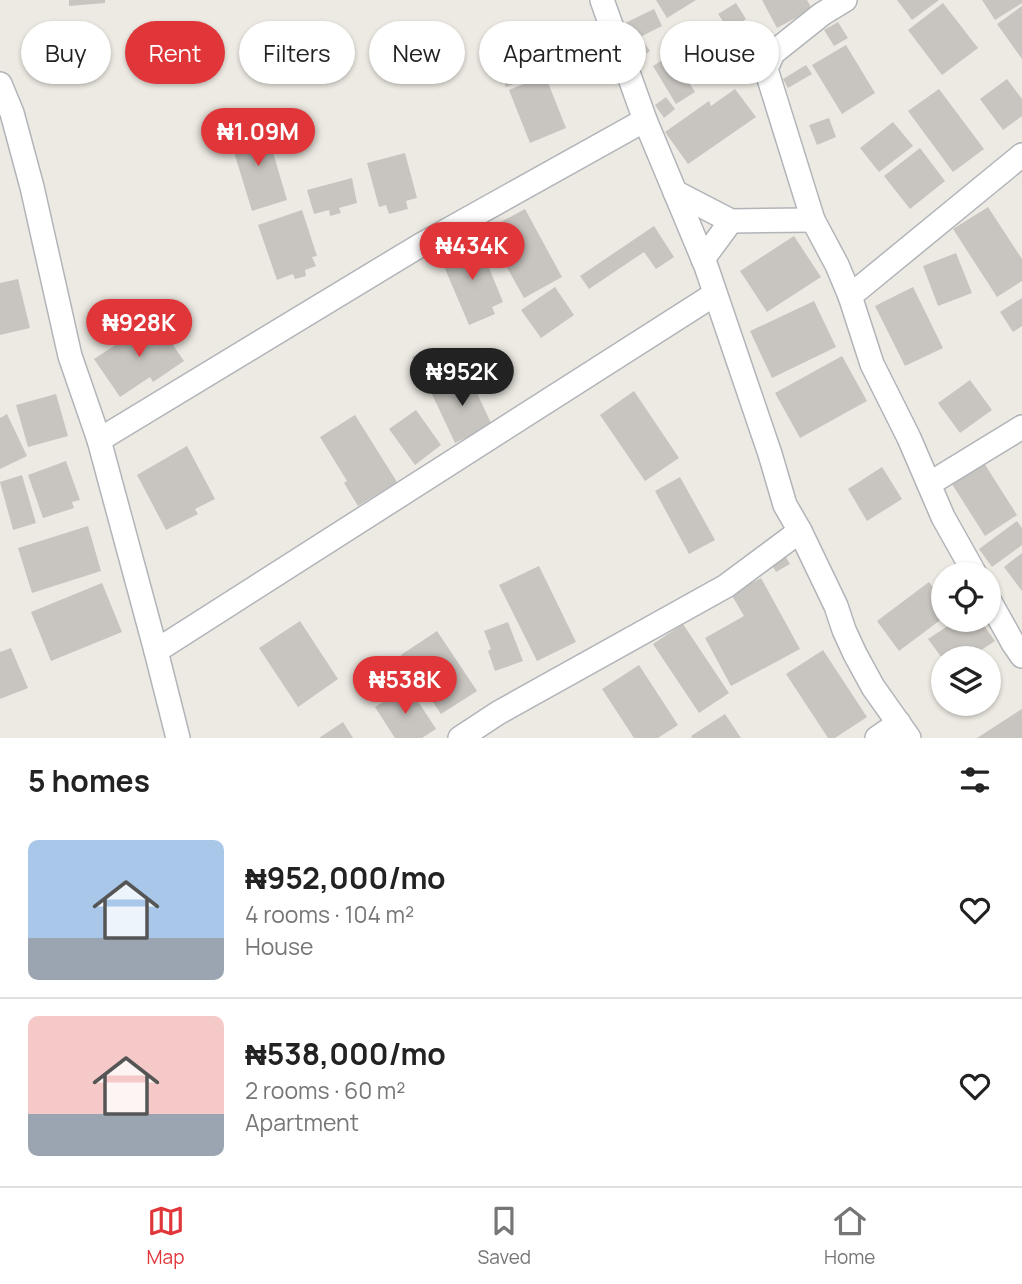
<!DOCTYPE html>
<meta charset="utf-8">
<style>
:root{--surface:#fff;--page:#f6f6f6;--text:#222;--muted:#767676;--line:#e0e0e0;--accent:#e0363a}
body{margin:0;font-family:Manrope,sans-serif;background:var(--page);color:var(--text);height:100vh;display:flex;flex-direction:column;font-size:26px;white-space:nowrap}
*{box-sizing:border-box;margin:0}
p{font-size:23px;color:var(--muted)}
.icon{flex:none;width:38px;height:38px;fill:none;stroke:currentColor;stroke-width:2;stroke-linecap:round;stroke-linejoin:round}
.map{position:relative;height:738px;overflow:hidden}
.drawer{display:flex;flex-direction:column;background:var(--surface);flex:1}
.drawer>*{flex:none}
.top-card{position:absolute;left:21px;top:21px;width:980px;height:63px;display:flex;gap:14px}
.fabs{position:absolute;left:931px;top:562px;display:grid;gap:14px}
.fabs a{display:grid;place-items:center;width:70px;height:70px;border-radius:50%;background:var(--surface);box-shadow:0 2px 5px #0004;font-size:35px}
.price{position:absolute;translate:-50% -60px;padding:0 16px;border-radius:24px;background:var(--accent);color:#fff;font-size:23px;line-height:46px;filter:drop-shadow(0 2px 4px #0008)}
.price::after{content:'';position:absolute;left:50%;top:42px;width:21px;height:16px;margin-left:-10px;background:inherit;clip-path:polygon(0 0,100% 0,50% 100%)}
.price.selected{background:#222;color:#fff}
ul{padding:0;list-style:none}
li{display:flex;align-items:center;gap:21px;height:175px;padding:0 28px}
li+li{border-top:2px solid var(--line)}
li span{display:grid;place-items:center;flex:none;width:196px;height:140px;border-radius:10px;color:#555}
li>.icon{margin-inline-start:auto}
span .icon{width:84px;height:84px;fill:#fffc;stroke-width:1}
li b{font-size:30px}
h2{display:flex;justify-content:space-between;align-items:center;height:84px;padding:0 28px;font-size:30px}
.pill{padding:0 24px;border-radius:32px;background:var(--surface);box-shadow:0 2px 5px #0004;font-size:24px;line-height:63px}
.pill.selected{background:var(--accent);color:#fff}
.dock{display:flex;justify-content:space-around;align-items:center;height:98px;border-top:2px solid var(--line);background:var(--surface);font-size:19px;color:var(--muted)}
.dock a{display:grid;justify-items:center;gap:4px}
.dock .selected{color:var(--accent)}
.map>svg:first-child{display:block}
</style>
<div class="map">
<svg width="1022" height="738" viewBox="0 0 1022 738">
<rect width="100%" height="100%" fill="#edeae3"/>
<g fill="#c8c5c0">
<path d="M 69,0 L 105,0 L 105,3 L 69,6 Z"/>
<path d="M 656,0 L 696,0 L 667,18 Z"/>
<path d="M 762,0 L 807,0 L 812,9 L 777,28 Z"/>
<path d="M 897,0 L 939,0 L 912,20 Z"/>
<path d="M 982,0 L 1022,0 L 1022,3 L 995,20 Z"/>
<path d="M 736,3 L 746,19 L 729,30 L 718,14 Z"/>
<path d="M 943,3 L 978,48 L 942,75 L 908,30 Z"/>
<path d="M 1022,6 L 1022,59 L 997,24 Z"/>
<path d="M 654,9 L 662,26 L 632,41 L 623,24 Z"/>
<path d="M 838,22 L 848,38 L 834,46 L 824,30 Z"/>
<path d="M 575,33 L 587,64 L 562,74 L 550,43 Z"/>
<path d="M 643,41 L 650,51 L 640,58 L 633,47 Z"/>
<path d="M 846,45 L 875,93 L 842,114 L 812,65 Z"/>
<path d="M 542,52 L 548,69 L 506,87 L 501,74 L 508,71 L 507,67 Z"/>
<path d="M 675,54 L 687,75 L 681,78 L 669,57 Z"/>
<path d="M 667,57 L 682,82 L 687,79 L 695,92 L 676,104 L 653,66 Z"/>
<path d="M 806,65 L 812,74 L 788,88 L 783,79 Z"/>
<path d="M 545,75 L 566,128 L 530,143 L 509,90 Z"/>
<path d="M 1007,79 L 1022,99 L 1022,116 L 1003,130 L 980,99 Z"/>
<path d="M 735,89 L 756,117 L 688,164 L 665,132 L 709,101 L 711,106 Z"/>
<path d="M 939,89 L 984,149 L 953,172 L 908,111 Z"/>
<path d="M 666,97 L 675,109 L 664,118 L 655,105 Z"/>
<path d="M 829,118 L 836,137 L 817,145 L 809,125 Z"/>
<path d="M 893,122 L 913,146 L 879,172 L 860,148 Z"/>
<path d="M 265,125 L 287,200 L 252,211 L 230,139 L 242,135 L 240,129 L 251,126 L 252,129 Z"/>
<path d="M 920,148 L 945,181 L 910,209 L 884,176 Z"/>
<path d="M 405,153 L 417,198 L 406,201 L 408,209 L 389,214 L 386,205 L 379,207 L 367,163 Z"/>
<path d="M 352,178 L 357,203 L 339,208 L 341,213 L 330,216 L 329,210 L 314,214 L 307,190 Z"/>
<path d="M 988,207 L 1022,259 L 1022,281 L 997,297 L 953,229 Z"/>
<path d="M 525,209 L 562,277 L 524,298 L 486,230 Z"/>
<path d="M 302,210 L 317,256 L 312,257 L 316,266 L 305,270 L 306,276 L 295,279 L 293,274 L 277,280 L 258,225 Z"/>
<path d="M 654,226 L 674,257 L 656,269 L 644,252 L 589,289 L 580,276 Z"/>
<path d="M 794,236 L 821,277 L 767,312 L 740,271 Z"/>
<path d="M 478,241 L 503,302 L 492,307 L 495,314 L 469,325 L 440,257 Z"/>
<path d="M 956,253 L 972,293 L 938,306 L 923,266 Z"/>
<path d="M 18,279 L 30,328 L 0,335 L 0,283 Z"/>
<path d="M 555,287 L 574,315 L 541,338 L 521,310 Z"/>
<path d="M 913,287 L 943,348 L 905,366 L 875,306 Z"/>
<path d="M 1022,298 L 1022,326 L 1013,332 L 1000,312 Z"/>
<path d="M 814,301 L 836,347 L 772,378 L 750,331 Z"/>
<path d="M 155,319 L 184,361 L 153,382 L 150,377 L 120,397 L 94,359 Z"/>
<path d="M 426,350 L 431,360 L 416,366 L 412,357 Z"/>
<path d="M 842,356 L 867,401 L 800,438 L 775,393 Z"/>
<path d="M 468,374 L 492,425 L 455,443 L 431,392 Z"/>
<path d="M 970,380 L 992,410 L 960,433 L 938,403 Z"/>
<path d="M 634,391 L 679,458 L 645,481 L 600,415 Z"/>
<path d="M 56,394 L 68,436 L 28,447 L 16,405 Z"/>
<path d="M 416,410 L 441,445 L 415,465 L 389,429 Z"/>
<path d="M 7,414 L 27,456 L 0,469 L 0,418 Z"/>
<path d="M 355,415 L 397,482 L 358,506 L 344,483 L 347,481 L 320,437 Z"/>
<path d="M 187,446 L 215,499 L 195,509 L 198,514 L 166,530 L 137,475 Z"/>
<path d="M 66,461 L 80,500 L 72,502 L 74,508 L 43,518 L 28,475 Z"/>
<path d="M 984,463 L 1017,515 L 985,536 L 952,484 Z"/>
<path d="M 882,467 L 902,499 L 867,521 L 848,489 Z"/>
<path d="M 22,475 L 36,523 L 13,530 L 0,482 Z"/>
<path d="M 680,477 L 715,540 L 689,554 L 655,491 Z"/>
<path d="M 1017,521 L 1022,528 L 1022,545 L 992,567 L 979,549 Z"/>
<path d="M 88,526 L 101,571 L 32,593 L 18,548 Z"/>
<path d="M 783,552 L 790,564 L 776,572 L 769,560 Z"/>
<path d="M 1022,553 L 1022,591 L 1004,567 Z"/>
<path d="M 539,566 L 576,642 L 537,661 L 499,585 Z"/>
<path d="M 761,578 L 800,649 L 731,686 L 705,638 L 744,616 L 731,594 Z"/>
<path d="M 929,582 L 943,601 L 943,618 L 899,651 L 877,621 Z"/>
<path d="M 102,583 L 122,632 L 51,661 L 31,612 Z"/>
<path d="M 957,620 L 980,620 L 995,641 L 969,658 L 942,658 L 928,639 Z"/>
<path d="M 300,621 L 338,679 L 298,707 L 259,648 Z"/>
<path d="M 508,622 L 523,661 L 495,671 L 488,651 L 491,649 L 484,631 Z"/>
<path d="M 683,624 L 729,693 L 699,713 L 653,644 Z"/>
<path d="M 437,631 L 477,691 L 441,714 L 401,655 Z"/>
<path d="M 11,648 L 28,688 L 0,699 L 0,652 Z"/>
<path d="M 823,650 L 867,717 L 835,738 L 828,738 L 786,674 Z"/>
<path d="M 639,665 L 678,725 L 658,738 L 634,738 L 602,689 Z"/>
<path d="M 408,686 L 436,729 L 422,738 L 395,738 L 375,707 Z"/>
<path d="M 1022,709 L 1022,738 L 977,738 Z"/>
<path d="M 725,714 L 741,738 L 692,738 L 691,736 Z"/>
<path d="M 343,722 L 353,738 L 319,738 Z"/>
</g>
<g fill="none" stroke-linecap="round" stroke-linejoin="round">
<g stroke="#b1b4b8" stroke-width="26">
<g id="minor">
<path d="M 602,0 L 645,120 L 706,266 L 770,454 L 785,505 L 800,531 L 836,606 L 844,630 L 855,654 L 873,687 L 909,738"/>
<path d="M 845,0 L 822,14 L 773,53 L 766,69 L 813,220 L 837,265 L 850,296 L 872,364 L 909,438 L 943,517 L 975,574"/>
<path d="M 0,84 L 12,113 L 32,187 L 70,356 L 99,440 L 156,651 L 178,738"/>
<path d="M 675,192 L 731,221 L 813,220"/>
<path d="M 703,259 L 731,221"/>
<path d="M 850,296 L 1022,155"/>
<path d="M 99,440 L 419,246 L 645,120"/>
<path d="M 929,484 L 1022,427"/>
<path d="M 989,600 L 1013,643 L 1022,656"/>
<path d="M 156,651 L 715,294"/>
<path d="M 460,738 L 498,713 L 726,586 L 800,531"/>
<path d="M 877,738 L 899,723"/>
</g>
</g>
<use href="#minor" stroke="#fff" stroke-width="23"/>
</g>
</svg>
<div class="fabs">
<a><svg class="icon" aria-label="locate" viewBox="0 0 24 24"><circle cx="12" cy="12" r="6"/><path d="M12 2v4M12 18v4M2 12h4M18 12h4"/></svg></a>
<a><svg class="icon" aria-label="layers" viewBox="0 0 24 24"><path d="M12 4l9 5-9 5-9-5zM3 14l9 5 9-5"/></svg></a>
</div>
<b class="price" style="left:258px;top:168px">₦1.09M</b>
<b class="price" style="left:472px;top:282px">₦434K</b>
<b class="price" style="left:139px;top:359px">₦928K</b>
<b class="price selected" style="left:462px;top:408px">₦952K</b>
<b class="price" style="left:405px;top:716px">₦538K</b>
<div class="top-card">
<a class="pill">Buy</a>
<a class="pill selected">Rent</a>
<a class="pill">Filters</a>
<a class="pill">New</a>
<a class="pill">Apartment</a>
<a class="pill">House</a>
</div>
</div>
<section class="drawer">
<h2>5 homes<svg class="icon" aria-label="filters" viewBox="0 0 24 24"><path d="M4 7h16M4 17h16"/><circle cx="9" cy="7" r="2"/><circle cx="15" cy="17" r="2"/></svg></h2>
<ul>
<li><span style="background:linear-gradient(#a9c7e8 70%,#9aa5b1 0)"><svg class="icon" aria-label="home" viewBox="0 0 24 24"><path d="M3 11l9-7 9 7M6 9v11h12V9"/></svg></span><div><b>₦952,000/mo</b><p>4 rooms · 104 m²</p><p>House</p></div><svg class="icon" aria-label="heart" viewBox="0 0 24 24"><path d="M12 20l-8-8c-3-5 5-10 8-4 3-6 11-1 8 4z"/></svg></li>
<li><span style="background:linear-gradient(#f6c9c9 70%,#9aa5b1 0)"><svg class="icon" aria-label="home" viewBox="0 0 24 24"><path d="M3 11l9-7 9 7M6 9v11h12V9"/></svg></span><div><b>₦538,000/mo</b><p>2 rooms · 60 m²</p><p>Apartment</p></div><svg class="icon" aria-label="heart" viewBox="0 0 24 24"><path d="M12 20l-8-8c-3-5 5-10 8-4 3-6 11-1 8 4z"/></svg></li>
</ul>
</section>
<nav class="dock">
<a class="selected"><svg class="icon" aria-label="map" viewBox="0 0 24 24"><path d="M3 6l6-2 6 2 6-2v14l-6 2-6-2-6 2zM9 4v14M15 6v14"/></svg>Map</a>
<a><svg class="icon" aria-label="saved" viewBox="0 0 24 24"><path d="M7 4h10v16l-5-4-5 4z"/></svg>Saved</a>
<a><svg class="icon" aria-label="home" viewBox="0 0 24 24"><path d="M3 11l9-7 9 7M6 9v11h12V9"/></svg>Home</a>
</nav>
